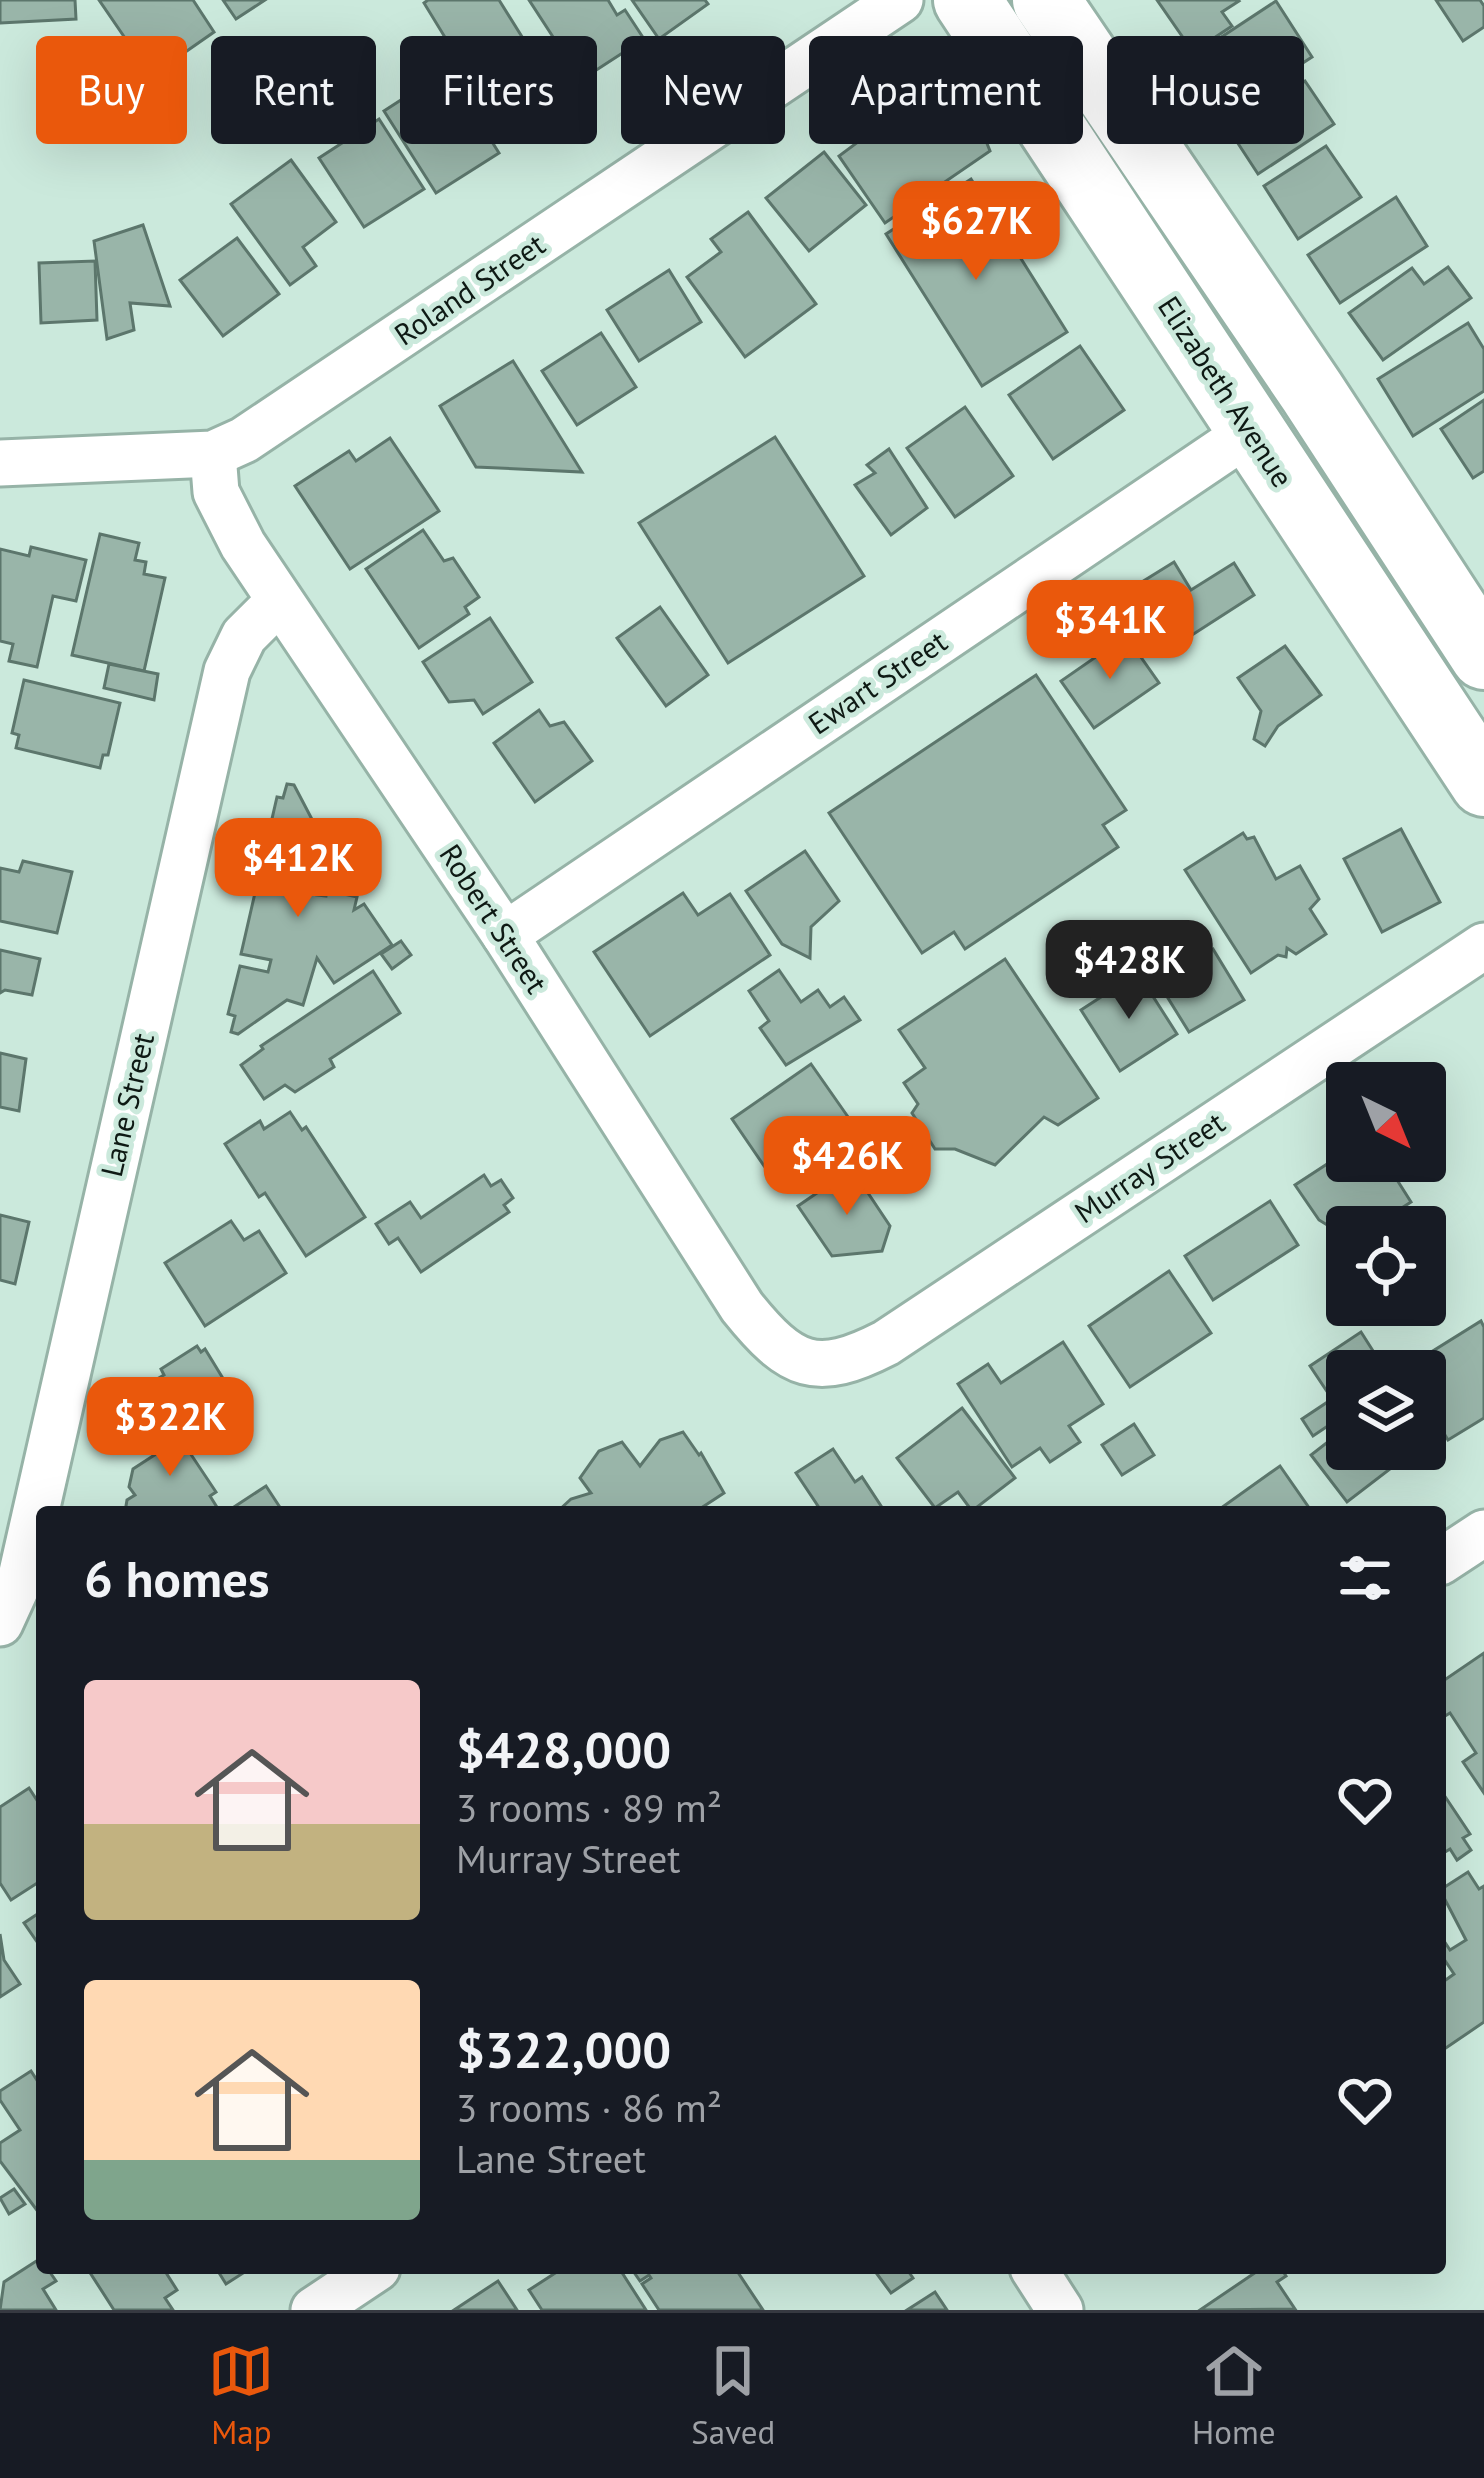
<!DOCTYPE html>
<meta charset="utf-8">
<style>
:root{--surface:#171b24;--page:#242831;--text:#f1f3f6;--muted:#9ea1a6;--line:#363941;--accent:#ea580c}
body{margin:0;font-family:"PT Sans",sans-serif;background:var(--page);color:var(--text);height:100vh;display:flex;flex-direction:column;font-size:45px;white-space:nowrap}
*{box-sizing:border-box;margin:0}
p{font-size:39px;color:var(--muted)}
.icon{flex:none;width:66px;height:66px;fill:none;stroke:currentColor;stroke-width:2;stroke-linecap:round;stroke-linejoin:round}
.map{position:relative;flex:1;overflow:hidden}
.details{position:absolute;left:36px;top:1506px;width:1410px;height:768px;display:flex;flex-direction:column;background:var(--surface);border-radius:12px;box-shadow:0 12px 48px #0002}
.details>*{flex:none}
.banner{position:absolute;left:36px;top:36px;width:1413px;height:108px;display:flex;gap:24px}
.needle{width:78px;rotate:137deg}
.fabs{position:absolute;left:1326px;top:1062px;display:grid;gap:24px}
.fabs a{display:grid;place-items:center;width:120px;height:120px;border-radius:12px;background:var(--surface);box-shadow:0 12px 48px #0002;font-size:60px}
.price{position:absolute;translate:-50% -102px;padding:0 27px;border-radius:24px;background:var(--accent);color:#fff;font-size:39px;line-height:78px;filter:drop-shadow(0 3px 6px #0008)}
.price::after{content:'';position:absolute;left:50%;top:72px;width:36px;height:27px;margin-left:-18px;background:inherit;clip-path:polygon(0 0,100% 0,50% 100%)}
.price.active{background:#222;color:#fff}
ul{padding:0;list-style:none}
li{display:flex;align-items:center;gap:36px;height:300px;padding:0 48px}
li span{display:grid;place-items:center;flex:none;width:336px;height:240px;border-radius:12px;color:#555}
li>.icon{margin-inline-start:auto}
span .icon{width:144px;height:144px;fill:#fffc;stroke-width:1}
li b{font-size:51px}
h2{display:flex;justify-content:space-between;align-items:center;height:144px;padding:0 48px;font-size:51px}
.tag{padding:0 42px;border-radius:12px;background:var(--surface);box-shadow:0 12px 48px #0002;font-size:42px;line-height:108px}
.tag.active{background:var(--accent);color:#fff}
.tabs{display:flex;justify-content:space-around;align-items:center;height:168px;border-top:3px solid var(--line);background:var(--surface);font-size:33px;color:var(--muted)}
.tabs a{display:grid;justify-items:center;gap:6px}
.tabs .active{color:var(--accent)}
.map>svg:first-child{display:block}
</style>
<div class="map">
<svg width="1484" height="2310" viewBox="0 0 1484 2310">
<rect width="100%" height="100%" fill="#cbe9dc"/>
<g fill="#99b5a9" stroke="#5c766c" stroke-width="3">
<path d="M 0,0 L 75,0 L 76,19 L 0,23 Z"/>
<path d="M 99,0 L 193,0 L 214,32 L 151,76 Z"/>
<path d="M 223,0 L 265,0 L 236,19 Z"/>
<path d="M 428,0 L 499,0 L 524,40 L 468,75 L 424,3 Z"/>
<path d="M 529,0 L 608,0 L 617,15 L 625,10 L 644,39 L 581,80 Z"/>
<path d="M 632,0 L 705,0 L 708,4 L 659,39 Z"/>
<path d="M 1157,0 L 1238,0 L 1239,1 L 1222,12 L 1232,26 L 1193,52 Z"/>
<path d="M 1436,0 L 1480,0 L 1484,6 L 1484,27 L 1463,41 Z"/>
<path d="M 1276,1 L 1312,57 L 1218,118 L 1182,63 Z"/>
<path d="M 447,70 L 499,153 L 436,193 L 384,111 Z"/>
<path d="M 1305,81 L 1334,124 L 1258,174 L 1224,122 L 1248,106 L 1256,114 Z"/>
<path d="M 937,83 L 965,136 L 982,131 L 990,151 L 885,223 L 839,156 Z"/>
<path d="M 379,119 L 424,189 L 364,227 L 319,158 Z"/>
<path d="M 1326,146 L 1361,197 L 1298,239 L 1264,186 Z"/>
<path d="M 824,152 L 866,205 L 809,251 L 766,198 Z"/>
<path d="M 291,160 L 336,222 L 303,247 L 316,266 L 290,285 L 231,204 Z"/>
<path d="M 971,179 L 1067,332 L 982,386 L 886,234 Z"/>
<path d="M 1396,197 L 1427,246 L 1340,303 L 1308,255 Z"/>
<path d="M 748,212 L 816,304 L 745,357 L 687,277 L 721,252 L 711,239 Z"/>
<path d="M 143,225 L 170,306 L 130,303 L 134,330 L 107,339 L 94,241 Z"/>
<path d="M 237,238 L 279,294 L 223,336 L 180,280 Z"/>
<path d="M 95,261 L 97,320 L 41,323 L 39,263 Z"/>
<path d="M 1448,267 L 1471,298 L 1383,360 L 1349,313 L 1412,268 L 1424,284 Z"/>
<path d="M 669,270 L 701,322 L 639,361 L 607,310 Z"/>
<path d="M 1468,323 L 1484,349 L 1484,391 L 1413,436 L 1378,379 Z"/>
<path d="M 601,333 L 636,387 L 577,425 L 542,371 Z"/>
<path d="M 1080,346 L 1124,410 L 1053,459 L 1009,395 Z"/>
<path d="M 513,361 L 582,472 L 476,467 L 440,406 Z"/>
<path d="M 1484,400 L 1484,471 L 1473,478 L 1441,429 Z"/>
<path d="M 965,407 L 1013,476 L 955,517 L 907,448 Z"/>
<path d="M 775,437 L 864,576 L 728,663 L 639,523 Z"/>
<path d="M 390,438 L 439,511 L 350,569 L 295,486 L 349,451 L 356,461 Z"/>
<path d="M 889,449 L 927,508 L 891,535 L 855,485 L 875,473 L 867,465 Z"/>
<path d="M 423,530 L 444,561 L 453,558 L 479,597 L 465,607 L 469,614 L 419,648 L 366,569 Z"/>
<path d="M 100,534 L 139,543 L 135,560 L 146,562 L 144,574 L 165,578 L 144,671 L 72,655 Z"/>
<path d="M 31,547 L 86,560 L 76,601 L 53,596 L 37,667 L 9,661 L 13,644 L 0,641 L 0,549 L 29,556 Z"/>
<path d="M 1174,562 L 1191,590 L 1234,563 L 1254,595 L 1175,646 L 1137,585 Z"/>
<path d="M 660,607 L 708,675 L 666,706 L 617,638 Z"/>
<path d="M 490,618 L 532,682 L 483,714 L 474,700 L 449,702 L 423,662 Z"/>
<path d="M 1126,636 L 1159,683 L 1094,728 L 1061,681 Z"/>
<path d="M 1285,646 L 1321,695 L 1278,726 L 1265,746 L 1254,739 L 1261,711 L 1238,678 Z"/>
<path d="M 109,664 L 158,674 L 154,700 L 104,688 Z"/>
<path d="M 1036,675 L 1126,810 L 1103,825 L 1118,847 L 965,949 L 954,932 L 922,953 L 829,813 Z"/>
<path d="M 24,680 L 120,703 L 108,755 L 103,755 L 100,768 L 16,748 L 19,735 L 12,733 Z"/>
<path d="M 539,710 L 550,726 L 564,722 L 592,761 L 535,802 L 494,743 Z"/>
<path d="M 287,784 L 294,785 L 327,848 L 317,895 L 326,896 L 327,890 L 357,897 L 354,910 L 364,904 L 392,945 L 334,983 L 317,958 L 303,1005 L 287,1000 L 238,1034 L 231,1032 L 235,1016 L 228,1014 L 240,966 L 268,972 L 271,960 L 241,954 L 277,797 L 283,798 Z"/>
<path d="M 1401,829 L 1440,902 L 1382,932 L 1344,859 Z"/>
<path d="M 1243,833 L 1247,839 L 1254,837 L 1276,879 L 1300,866 L 1319,899 L 1310,909 L 1326,934 L 1296,954 L 1287,948 L 1286,957 L 1278,955 L 1251,973 L 1185,870 Z"/>
<path d="M 805,851 L 839,901 L 811,927 L 810,958 L 782,944 L 746,891 Z"/>
<path d="M 23,861 L 72,872 L 57,933 L 0,921 L 0,868 L 19,872 Z"/>
<path d="M 683,893 L 698,915 L 730,894 L 770,955 L 650,1036 L 594,952 Z"/>
<path d="M 401,941 L 411,955 L 392,969 L 381,954 Z"/>
<path d="M 1213,949 L 1244,1000 L 1189,1032 L 1158,982 Z"/>
<path d="M 0,950 L 40,959 L 32,995 L 5,990 L 0,993 Z"/>
<path d="M 1005,959 L 1098,1098 L 1058,1125 L 1044,1117 L 995,1165 L 955,1149 L 935,1149 L 912,1113 L 918,1104 L 904,1083 L 925,1068 L 899,1030 Z"/>
<path d="M 779,970 L 801,1002 L 818,990 L 830,1007 L 844,997 L 860,1020 L 786,1065 L 760,1028 L 769,1021 L 749,991 Z"/>
<path d="M 373,971 L 400,1013 L 330,1059 L 334,1067 L 295,1092 L 285,1085 L 264,1099 L 241,1065 L 263,1049 L 261,1046 Z"/>
<path d="M 1138,973 L 1177,1034 L 1120,1071 L 1081,1010 Z"/>
<path d="M 0,1053 L 26,1059 L 19,1111 L 0,1107 Z"/>
<path d="M 811,1064 L 853,1124 L 773,1179 L 732,1119 Z"/>
<path d="M 290,1112 L 302,1130 L 306,1127 L 365,1217 L 306,1256 L 265,1193 L 259,1197 L 225,1144 L 260,1121 L 264,1129 Z"/>
<path d="M 1347,1151 L 1347,1161 L 1385,1161 L 1411,1202 L 1372,1227 L 1347,1227 L 1347,1237 L 1319,1220 L 1295,1185 Z"/>
<path d="M 852,1169 L 890,1226 L 882,1251 L 832,1256 L 798,1206 Z"/>
<path d="M 484,1175 L 491,1186 L 501,1180 L 513,1198 L 504,1205 L 509,1212 L 421,1272 L 398,1238 L 389,1244 L 376,1224 L 410,1202 L 421,1218 Z"/>
<path d="M 1270,1201 L 1298,1245 L 1213,1300 L 1185,1256 Z"/>
<path d="M 0,1215 L 29,1222 L 15,1284 L 0,1280 Z"/>
<path d="M 231,1221 L 244,1240 L 259,1231 L 286,1273 L 205,1326 L 165,1263 Z"/>
<path d="M 1169,1271 L 1211,1333 L 1130,1387 L 1089,1326 Z"/>
<path d="M 1481,1321 L 1484,1327 L 1484,1418 L 1448,1440 L 1425,1402 L 1425,1371 L 1404,1369 Z"/>
<path d="M 1361,1332 L 1382,1365 L 1373,1371 L 1347,1371 L 1347,1388 L 1335,1396 L 1347,1413 L 1313,1436 L 1302,1419 L 1332,1399 L 1310,1366 Z"/>
<path d="M 1063,1342 L 1103,1404 L 1069,1426 L 1080,1442 L 1050,1462 L 1040,1448 L 1012,1467 L 958,1384 L 988,1364 L 1001,1383 Z"/>
<path d="M 197,1346 L 201,1352 L 205,1349 L 249,1421 L 204,1451 L 157,1379 L 164,1375 L 161,1369 Z"/>
<path d="M 962,1408 L 1015,1478 L 972,1511 L 958,1492 L 935,1508 L 897,1458 Z"/>
<path d="M 159,1422 L 173,1443 L 180,1438 L 216,1492 L 210,1496 L 220,1512 L 125,1512 L 127,1500 L 135,1495 L 129,1487 L 133,1469 L 156,1454 L 143,1433 Z"/>
<path d="M 1134,1424 L 1154,1455 L 1122,1475 L 1102,1445 Z"/>
<path d="M 1347,1427 L 1347,1449 L 1416,1449 L 1347,1502 L 1311,1455 Z"/>
<path d="M 683,1432 L 699,1455 L 701,1453 L 724,1493 L 695,1512 L 557,1512 L 571,1499 L 591,1493 L 580,1478 L 599,1451 L 622,1442 L 640,1466 L 660,1440 Z"/>
<path d="M 833,1449 L 855,1482 L 862,1477 L 885,1512 L 809,1512 L 818,1506 L 796,1473 Z"/>
<path d="M 1280,1466 L 1312,1512 L 1224,1512 L 1221,1508 Z"/>
<path d="M 266,1486 L 283,1512 L 237,1512 L 234,1507 Z"/>
<path d="M 1484,1653 L 1484,1793 L 1463,1762 L 1476,1753 L 1450,1713 L 1440,1719 L 1440,1683 Z"/>
<path d="M 29,1788 L 42,1808 L 42,1880 L 11,1900 L 0,1883 L 0,1807 Z"/>
<path d="M 1440,1789 L 1470,1834 L 1463,1838 L 1471,1850 L 1457,1860 L 1450,1849 L 1440,1855 Z"/>
<path d="M 1468,1872 L 1479,1889 L 1484,1886 L 1484,2022 L 1440,2052 L 1440,1984 L 1454,1974 L 1440,1953 L 1440,1935 L 1450,1950 L 1466,1940 L 1440,1890 Z"/>
<path d="M 42,1911 L 42,1949 L 24,1923 Z"/>
<path d="M 0,1934 L 4,1960 L 20,1984 L 0,1997 Z"/>
<path d="M 31,2071 L 42,2088 L 42,2217 L 0,2161 L 0,2143 L 20,2130 L 0,2100 L 0,2091 Z"/>
<path d="M 14,2189 L 25,2204 L 9,2214 L 0,2198 Z"/>
<path d="M 41,2258 L 42,2268 L 47,2268 L 56,2281 L 43,2289 L 56,2310 L 0,2310 L 4,2282 Z"/>
<path d="M 87,2268 L 163,2268 L 177,2290 L 165,2298 L 173,2310 L 114,2310 Z"/>
<path d="M 216,2268 L 251,2268 L 226,2284 Z"/>
<path d="M 563,2268 L 619,2268 L 646,2310 L 542,2310 L 529,2290 Z"/>
<path d="M 631,2268 L 735,2268 L 763,2310 L 659,2310 L 642,2284 L 651,2278 L 649,2275 L 640,2281 Z"/>
<path d="M 885,2268 L 906,2268 L 913,2278 L 891,2293 L 877,2274 Z"/>
<path d="M 1262,2268 L 1281,2268 L 1286,2276 L 1277,2282 L 1295,2309 L 1200,2310 Z"/>
<path d="M 498,2281 L 517,2310 L 454,2310 Z"/>
<path d="M 935,2292 L 947,2310 L 907,2310 Z"/>
</g>
<g fill="none" stroke-linecap="round" stroke-linejoin="round">
<g stroke="#96b3a7" stroke-width="51">
<g id="minor">
<path d="M 213,454 L 216,492 L 243,545 L 505,935 L 742,1307 C 791,1368 816,1379 886,1343 L 1484,946"/>
<path d="M 0,463 L 213,454 L 244,440 L 900,0"/>
<path d="M 505,935 L 1251,431"/>
<path d="M 1440,1562 L 1484,1533"/>
<path d="M 0,1623 L 21,1577 L 227,671 L 244,636 L 279,601"/>
<path d="M 1033,2268 L 1060,2310"/>
<path d="M 314,2310 L 377,2268"/>
</g>
</g>
<g stroke="#96b3a7" stroke-width="72">
<g id="highway">
<path d="M 967,0 L 1484,783"/>
<path d="M 1046,0 L 1312,392 L 1484,656"/>
</g>
</g>
<use href="#minor" stroke="#fff" stroke-width="45"/>
<use href="#highway" stroke="#fff" stroke-width="66"/>
</g>
<g text-anchor="middle" stroke-width="10" stroke-linejoin="round" paint-order="stroke">
<g font-size="30" fill="#0e1914" stroke="#cbe9dc">
<text transform="translate(470 290) rotate(-34)" y="10">Roland Street</text>
<text transform="translate(1225 392) rotate(57)" y="10">Elizabeth Avenue</text>
<text transform="translate(878 683) rotate(-34)" y="10">Ewart Street</text>
<text transform="translate(493 919) rotate(57)" y="10">Robert Street</text>
<text transform="translate(128 1105) rotate(-77)" y="10">Lane Street</text>
<text transform="translate(1150 1168) rotate(-34)" y="10">Murray Street</text>
</g>
</g>
</svg>
<div class="fabs">
<a><svg class="needle" viewBox="-14 -14 28 28"><path d="M0-13l5 13h-10z" fill="#e53935"/><path d="M0 13l5-13h-10z" fill="#9ea1a6"/></svg></a>
<a><svg class="icon" aria-label="locate" viewBox="0 0 24 24"><circle cx="12" cy="12" r="6"/><path d="M12 2v4M12 18v4M2 12h4M18 12h4"/></svg></a>
<a><svg class="icon" aria-label="layers" viewBox="0 0 24 24"><path d="M12 4l9 5-9 5-9-5zM3 14l9 5 9-5"/></svg></a>
</div>
<b class="price" style="left:976px;top:283px">$627K</b>
<b class="price" style="left:1110px;top:682px">$341K</b>
<b class="price" style="left:298px;top:920px">$412K</b>
<b class="price active" style="left:1129px;top:1022px">$428K</b>
<b class="price" style="left:847px;top:1218px">$426K</b>
<b class="price" style="left:170px;top:1479px">$322K</b>
<div class="banner">
<a class="tag active">Buy</a>
<a class="tag">Rent</a>
<a class="tag">Filters</a>
<a class="tag">New</a>
<a class="tag">Apartment</a>
<a class="tag">House</a>
</div>
<section class="details">
<h2>6 homes<svg class="icon" aria-label="filters" viewBox="0 0 24 24"><path d="M4 7h16M4 17h16"/><circle cx="9" cy="7" r="2"/><circle cx="15" cy="17" r="2"/></svg></h2>
<ul>
<li><span style="background:linear-gradient(#f6c9c9 60%,#c2b280 0)"><svg class="icon" aria-label="home" viewBox="0 0 24 24"><path d="M3 11l9-7 9 7M6 9v11h12V9"/></svg></span><div><b>$428,000</b><p>3 rooms · 89 m²</p><p>Murray Street</p></div><svg class="icon" aria-label="heart" viewBox="0 0 24 24"><path d="M12 20l-8-8c-3-5 5-10 8-4 3-6 11-1 8 4z"/></svg></li>
<li><span style="background:linear-gradient(#ffd9b3 75%,#7fa58c 0)"><svg class="icon" aria-label="home" viewBox="0 0 24 24"><path d="M3 11l9-7 9 7M6 9v11h12V9"/></svg></span><div><b>$322,000</b><p>3 rooms · 86 m²</p><p>Lane Street</p></div><svg class="icon" aria-label="heart" viewBox="0 0 24 24"><path d="M12 20l-8-8c-3-5 5-10 8-4 3-6 11-1 8 4z"/></svg></li>
</ul>
</section>
</div>
<nav class="tabs">
<a class="active"><svg class="icon" aria-label="map" viewBox="0 0 24 24"><path d="M3 6l6-2 6 2 6-2v14l-6 2-6-2-6 2zM9 4v14M15 6v14"/></svg>Map</a>
<a><svg class="icon" aria-label="saved" viewBox="0 0 24 24"><path d="M7 4h10v16l-5-4-5 4z"/></svg>Saved</a>
<a><svg class="icon" aria-label="home" viewBox="0 0 24 24"><path d="M3 11l9-7 9 7M6 9v11h12V9"/></svg>Home</a>
</nav>
